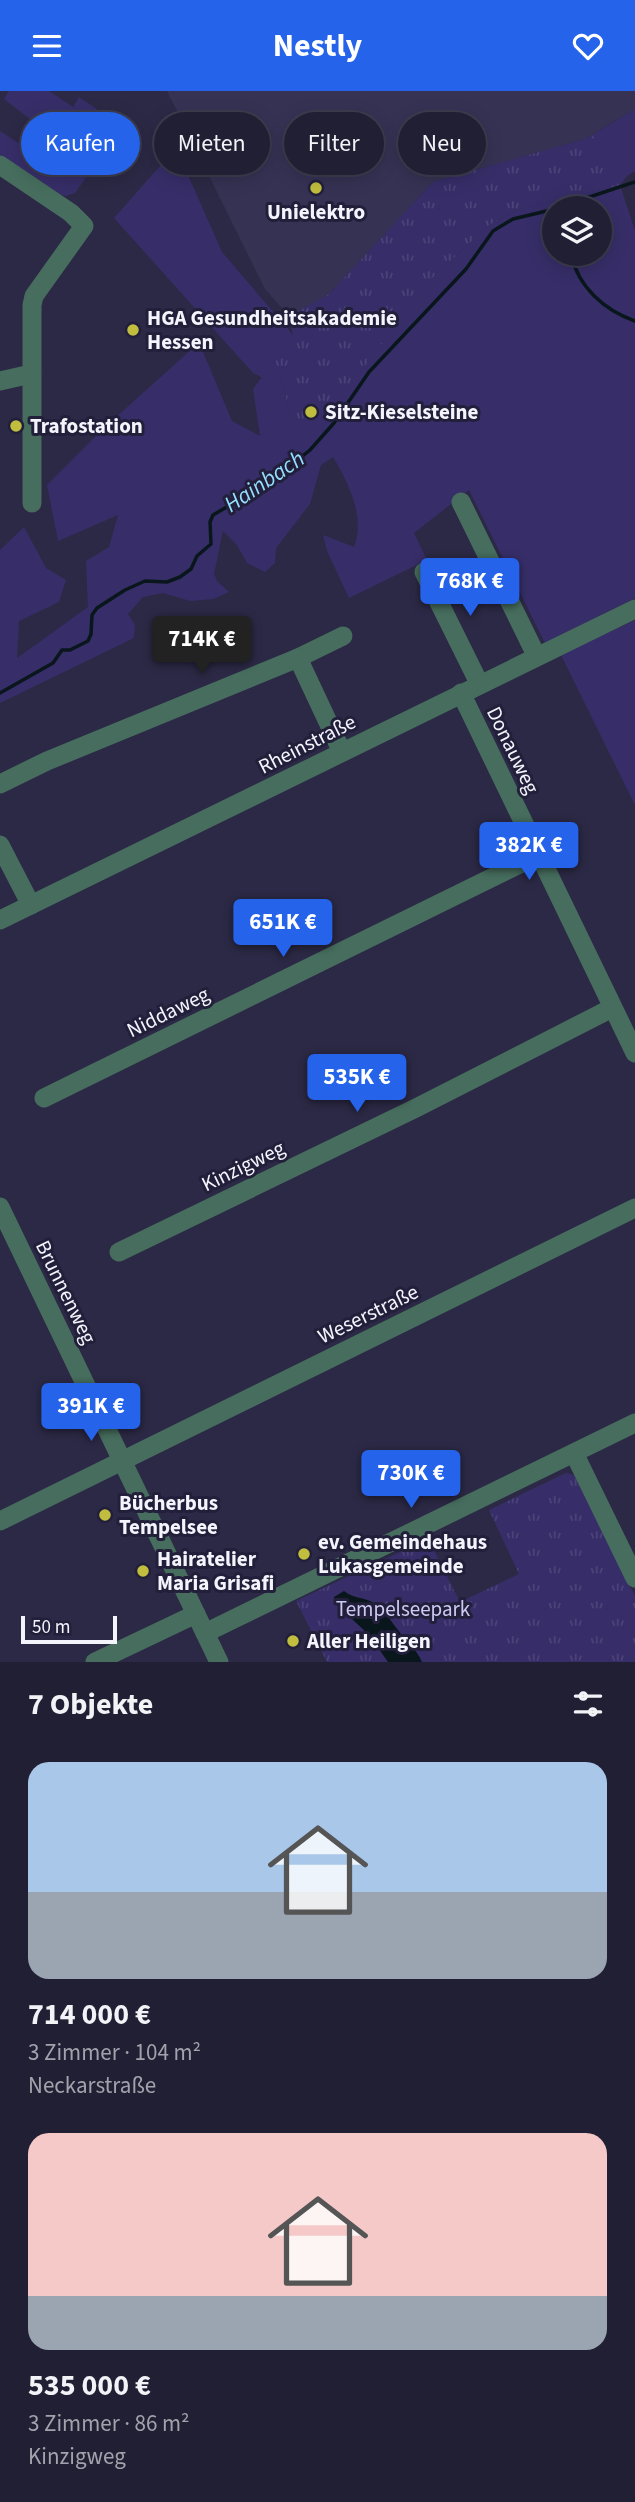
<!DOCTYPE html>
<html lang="de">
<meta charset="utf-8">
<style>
:root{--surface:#211f34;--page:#29273c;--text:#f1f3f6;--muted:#a2a2ac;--line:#3e3d4f;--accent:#2563eb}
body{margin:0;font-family:"Source Sans 3",sans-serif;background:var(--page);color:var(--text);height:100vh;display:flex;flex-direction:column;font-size:26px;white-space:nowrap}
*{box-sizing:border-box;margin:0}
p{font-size:23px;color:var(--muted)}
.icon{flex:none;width:38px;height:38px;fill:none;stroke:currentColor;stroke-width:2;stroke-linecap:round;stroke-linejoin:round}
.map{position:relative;height:1571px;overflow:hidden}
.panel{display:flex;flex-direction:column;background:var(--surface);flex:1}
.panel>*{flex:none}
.banner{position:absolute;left:21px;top:21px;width:593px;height:63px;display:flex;gap:14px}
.controls{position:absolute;left:542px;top:105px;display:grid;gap:14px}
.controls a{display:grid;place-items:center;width:70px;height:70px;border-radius:50%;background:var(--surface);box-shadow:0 4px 18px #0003,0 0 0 2px var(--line);font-size:35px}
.scale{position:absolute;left:21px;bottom:18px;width:96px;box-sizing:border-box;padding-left:7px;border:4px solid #f4f4fc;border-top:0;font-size:19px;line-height:24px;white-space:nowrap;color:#f4f4fc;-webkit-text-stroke:5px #221f3b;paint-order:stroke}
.price{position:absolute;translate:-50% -60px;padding:0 16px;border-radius:7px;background:var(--accent);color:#fff;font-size:23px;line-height:46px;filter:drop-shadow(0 2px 4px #0008)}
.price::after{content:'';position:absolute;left:50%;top:42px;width:21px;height:16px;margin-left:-10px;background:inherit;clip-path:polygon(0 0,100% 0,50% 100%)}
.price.on{background:#222;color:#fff}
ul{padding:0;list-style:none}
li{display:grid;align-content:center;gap:14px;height:371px;padding:0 28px}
li span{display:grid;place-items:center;height:217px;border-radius:21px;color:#555}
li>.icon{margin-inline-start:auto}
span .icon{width:126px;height:126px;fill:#fffc;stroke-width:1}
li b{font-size:30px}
h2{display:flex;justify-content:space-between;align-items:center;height:84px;padding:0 28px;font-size:30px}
.pill{padding:0 24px;border-radius:32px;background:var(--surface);box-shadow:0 4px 18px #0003,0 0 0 2px var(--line);font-size:24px;line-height:63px}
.pill.on{background:var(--accent);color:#fff}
header{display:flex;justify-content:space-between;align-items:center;height:91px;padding:0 28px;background:var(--accent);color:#fff;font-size:32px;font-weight:700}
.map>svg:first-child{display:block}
</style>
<header><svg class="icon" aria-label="menu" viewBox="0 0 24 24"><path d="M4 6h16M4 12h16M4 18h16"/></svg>Nestly<svg class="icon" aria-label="heart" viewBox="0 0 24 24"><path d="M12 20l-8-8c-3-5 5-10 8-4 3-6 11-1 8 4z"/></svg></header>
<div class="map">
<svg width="635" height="1571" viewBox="0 0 635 1571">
<defs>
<pattern id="park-tufts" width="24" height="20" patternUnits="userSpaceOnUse" patternTransform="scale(1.75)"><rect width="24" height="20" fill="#372e69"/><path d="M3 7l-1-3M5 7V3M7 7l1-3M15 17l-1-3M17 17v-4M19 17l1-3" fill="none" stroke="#4b4378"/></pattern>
</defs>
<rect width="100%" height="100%" fill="#2c2946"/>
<path fill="#363254" d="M 167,0 L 635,0 L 635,18 L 585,48 L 433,91 L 329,203 L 289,225 L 265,198 Z"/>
<g fill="#372e69" fill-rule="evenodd">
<path d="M 9,0 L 49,0 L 73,16 L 79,6 L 97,18 L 89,30 L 109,45 L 119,32 L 123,34 L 75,102 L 66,105 L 57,103 L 0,64 L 0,40 L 40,66 L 53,46 L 4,8 Z"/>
<path d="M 635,18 L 635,80 L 627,85 L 592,44 Z"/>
<path d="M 176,57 L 222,161 L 293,244 L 253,282 L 114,127 Z"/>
<path d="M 620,94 L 635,140 L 635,507 L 545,552 L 469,399 L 414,442 L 427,469 L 349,507 L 327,460 L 323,444 L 354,456 C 366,427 348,391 333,366 L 321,374 L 310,413 L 276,457 L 275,472 L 265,481 L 247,472 L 237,454 L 223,440 L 214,483 L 217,490 L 229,501 L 213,508 L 190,510 L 163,502 L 143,506 L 128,523 L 135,534 L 134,547 L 0,612 L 0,459 L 24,436 L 46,477 L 66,489 L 59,511 L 19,530 L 17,567 L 88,516 L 86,470 L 109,456 L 118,424 L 58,450 L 47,394 L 104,337 L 193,257 L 203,261 L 232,330 L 260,345 L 253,298 L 262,286 L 279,286 L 285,301 L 290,329 L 383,251 L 432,187 L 489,134 L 519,118 ZM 555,117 L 600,117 L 600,163 L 555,163 Z"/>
<path d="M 635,529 L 635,714 L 561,564 Z"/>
</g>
<g fill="url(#park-tufts)">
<path d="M 592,44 L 627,85 L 620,94 L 519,118 L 489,134 L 432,187 L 312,344 L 290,329 L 285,301 L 279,286 L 262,286 L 253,282 L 293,244 L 289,225 L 329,203 L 433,91 L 585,48 Z"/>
<path d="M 566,1382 L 574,1384 L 635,1505 L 635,1571 L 327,1571 L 296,1510 L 428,1448 L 460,1511 L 519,1483 L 489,1419 Z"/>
</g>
<path fill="#09171c" d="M 344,1500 C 353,1507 361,1506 370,1510 C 384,1517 389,1528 398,1539 C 406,1551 416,1557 422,1571 L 388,1571 L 369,1544 L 335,1512 L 334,1506 Z"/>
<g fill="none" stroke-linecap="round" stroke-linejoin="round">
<g stroke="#09171c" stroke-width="3.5">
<path d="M 556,117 L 635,91"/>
<path d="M 571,163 C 578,196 604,219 635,230"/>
<path d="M 0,602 L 53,572 L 62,559 L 70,559 L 88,550 L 91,543 L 92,524 L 97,517 L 125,499 L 145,490 L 167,491 L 180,486 L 191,478 L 197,465 L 211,453 L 210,431 L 213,424 L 273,389 L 310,359 L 334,332 L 369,281 L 466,178 L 493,140 L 513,128 L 555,118"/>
</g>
<g stroke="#466d5d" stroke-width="19">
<path d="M 0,74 L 71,122 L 84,135 L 34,205 L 32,214 L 32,412"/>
<path d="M 0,290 L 31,283"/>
<path d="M 461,411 L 536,564"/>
<path d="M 424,481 L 479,592"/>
<path d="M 298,567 L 343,545"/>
<path d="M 461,602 L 635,962"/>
<path d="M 0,693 L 47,670 L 298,567 L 342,661"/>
<path d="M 0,754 L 31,814"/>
<path d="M 0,829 L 635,518"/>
<path d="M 44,1007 L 538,764"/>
<path d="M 0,1116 L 219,1571"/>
<path d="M 119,1161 L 416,1017 L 612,917"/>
<path d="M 574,1362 L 635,1487"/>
<path d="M 0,1430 L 635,1117"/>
<path d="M 205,1542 L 635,1332"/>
<path d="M 95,1571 L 196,1523"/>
</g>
</g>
<g fill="#c1bd3f" stroke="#221f3b" stroke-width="2.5">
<circle cx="316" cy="97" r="7"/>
<circle cx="133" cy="239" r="7"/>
<circle cx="311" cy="321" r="7"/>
<circle cx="16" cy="335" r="7"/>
<circle cx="105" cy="1424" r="7"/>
<circle cx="304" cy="1463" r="7"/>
<circle cx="143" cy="1480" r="7"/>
<circle cx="293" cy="1550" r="7"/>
</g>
<g text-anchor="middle" stroke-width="6" stroke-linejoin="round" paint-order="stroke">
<g font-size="21" font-weight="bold" fill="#f4f4fc" stroke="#221f3b" text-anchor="start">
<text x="316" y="128" text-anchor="middle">Unielektro</text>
<text x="147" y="234">HGA Gesundheitsakademie<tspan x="147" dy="24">Hessen</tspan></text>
<text x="325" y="328">Sitz-Kieselsteine</text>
<text x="30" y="342">Trafostation</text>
<text x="119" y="1419">Bücherbus<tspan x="119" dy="24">Tempelsee</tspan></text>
<text x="318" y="1458">ev. Gemeindehaus<tspan x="318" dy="24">Lukasgemeinde</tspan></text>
<text x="157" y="1475">Hairatelier<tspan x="157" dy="24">Maria Grisafi</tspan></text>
<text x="307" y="1557">Aller Heiligen</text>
</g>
<g font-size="21" fill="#f4f4fc" stroke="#221f3b">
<text transform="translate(307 653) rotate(-27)" y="7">Rheinstraße</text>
<text transform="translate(513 659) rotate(64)" y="7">Donauweg</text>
<text transform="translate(168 921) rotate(-26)" y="7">Niddaweg</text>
<text transform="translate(243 1075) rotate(-26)" y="7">Kinzigweg</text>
<text transform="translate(66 1201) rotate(64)" y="7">Brunnenweg</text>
<text transform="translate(368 1223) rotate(-26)" y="7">Weserstraße</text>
</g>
<g font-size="21" fill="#cccaf3" stroke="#221f3b">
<text x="403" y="1525">Tempelseepark</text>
</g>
<g font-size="23" font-style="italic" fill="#95defe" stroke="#221f3b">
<text transform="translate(264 390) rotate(-34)" y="8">Hainbach</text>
</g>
</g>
</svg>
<div class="controls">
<a><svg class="icon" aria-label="layers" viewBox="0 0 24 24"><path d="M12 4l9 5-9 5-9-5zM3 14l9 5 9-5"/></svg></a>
</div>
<div class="scale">50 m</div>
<b class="price" style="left:470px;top:527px">768K €</b>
<b class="price on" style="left:202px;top:585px">714K €</b>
<b class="price" style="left:529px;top:791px">382K €</b>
<b class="price" style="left:283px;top:868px">651K €</b>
<b class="price" style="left:357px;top:1023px">535K €</b>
<b class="price" style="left:91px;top:1352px">391K €</b>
<b class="price" style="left:411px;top:1419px">730K €</b>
<div class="banner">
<a class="pill on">Kaufen</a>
<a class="pill">Mieten</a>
<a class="pill">Filter</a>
<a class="pill">Neu</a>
</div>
</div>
<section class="panel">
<h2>7 Objekte<svg class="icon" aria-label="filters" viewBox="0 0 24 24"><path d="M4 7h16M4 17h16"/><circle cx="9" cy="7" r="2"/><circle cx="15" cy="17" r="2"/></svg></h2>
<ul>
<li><span style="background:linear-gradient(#a9c7e8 60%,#9aa5b1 0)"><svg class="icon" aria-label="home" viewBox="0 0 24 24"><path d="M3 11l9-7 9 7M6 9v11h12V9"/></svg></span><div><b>714 000 €</b><p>3 Zimmer · 104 m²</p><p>Neckarstraße</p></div></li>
<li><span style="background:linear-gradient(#f6c9c9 75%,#9aa5b1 0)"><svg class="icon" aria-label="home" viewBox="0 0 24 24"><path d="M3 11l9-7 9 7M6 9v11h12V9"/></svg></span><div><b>535 000 €</b><p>3 Zimmer · 86 m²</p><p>Kinzigweg</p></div></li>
</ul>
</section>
